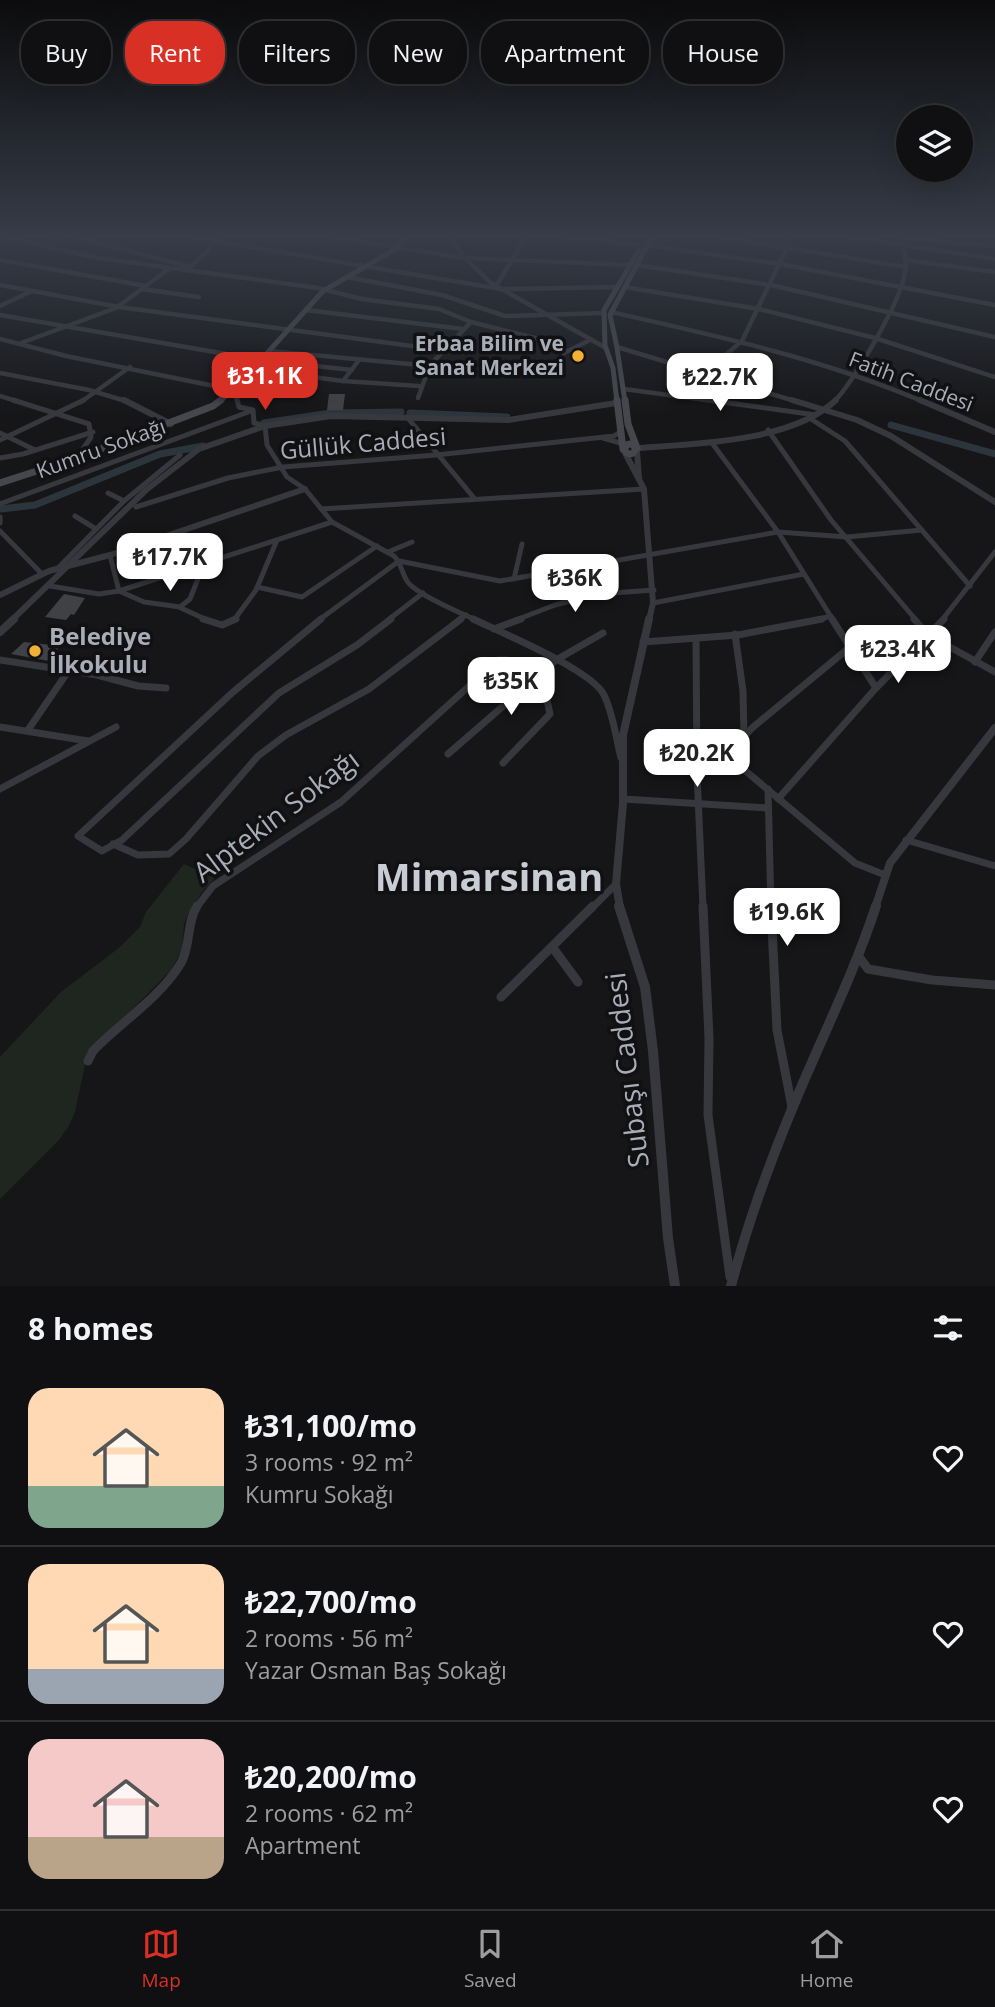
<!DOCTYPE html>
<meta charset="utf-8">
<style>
:root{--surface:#101012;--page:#1e1e20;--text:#f1f3f6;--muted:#9c9d9f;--line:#303032;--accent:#d93025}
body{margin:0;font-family:"Open Sans",sans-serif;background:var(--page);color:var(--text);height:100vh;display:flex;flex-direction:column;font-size:26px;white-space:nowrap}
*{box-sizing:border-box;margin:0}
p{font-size:23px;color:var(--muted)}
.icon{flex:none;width:38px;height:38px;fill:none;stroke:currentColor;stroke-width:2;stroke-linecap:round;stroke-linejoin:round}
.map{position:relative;height:1286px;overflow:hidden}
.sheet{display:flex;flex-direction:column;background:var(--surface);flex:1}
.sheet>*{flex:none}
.guide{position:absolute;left:21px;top:21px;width:954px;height:63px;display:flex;gap:14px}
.controls{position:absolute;left:896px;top:105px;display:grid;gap:14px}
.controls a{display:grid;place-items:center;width:77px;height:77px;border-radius:50%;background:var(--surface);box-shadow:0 7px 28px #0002,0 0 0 2px var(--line);font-size:35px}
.price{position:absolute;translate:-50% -60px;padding:0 16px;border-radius:14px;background:#fff;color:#222;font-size:23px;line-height:46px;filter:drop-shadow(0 2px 4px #0008)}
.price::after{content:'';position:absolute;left:50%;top:42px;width:21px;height:16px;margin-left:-10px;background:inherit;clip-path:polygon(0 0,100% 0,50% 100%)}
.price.selected{background:var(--accent);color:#fff}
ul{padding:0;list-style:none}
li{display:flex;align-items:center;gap:21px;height:175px;padding:0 28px}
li+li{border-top:2px solid var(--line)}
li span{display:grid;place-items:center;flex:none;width:196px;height:140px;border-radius:21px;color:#555}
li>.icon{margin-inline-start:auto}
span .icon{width:84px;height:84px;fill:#fffc;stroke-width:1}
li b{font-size:30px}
h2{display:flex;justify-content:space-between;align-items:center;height:84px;padding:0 28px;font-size:30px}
.chip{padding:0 24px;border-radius:28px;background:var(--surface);box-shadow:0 7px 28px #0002,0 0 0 2px var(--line);font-size:24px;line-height:63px}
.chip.selected{background:var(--accent);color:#fff}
.tabs{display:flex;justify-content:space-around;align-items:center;height:98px;border-top:2px solid var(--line);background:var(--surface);font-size:19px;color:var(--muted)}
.tabs a{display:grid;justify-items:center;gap:4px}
.tabs .selected{color:var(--accent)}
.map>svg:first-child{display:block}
</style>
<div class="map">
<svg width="995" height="1286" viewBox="0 0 995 1286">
<rect width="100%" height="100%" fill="#161618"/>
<path fill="#1e261f" d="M 184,864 L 215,878 L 202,892 L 188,915 L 184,924 L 182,950 L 171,970 L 87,1055 L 75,1112 L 69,1126 L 58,1141 L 0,1199 L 0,1057 L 61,992 L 120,947 L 140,927 L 146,912 Z"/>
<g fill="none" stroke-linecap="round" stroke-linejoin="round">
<g stroke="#2c353c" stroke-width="7">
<path d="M 410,413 L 507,417"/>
<path d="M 264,423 L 331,413 L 401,412"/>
<path d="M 891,425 L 995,454"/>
<path d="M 1,509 L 35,505 L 160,454 L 203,446"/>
</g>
</g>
<g fill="#404145">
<path d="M 329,394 L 345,394 L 343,410 L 327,410 Z"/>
<path d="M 64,594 L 85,598 L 74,615 L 71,614 L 66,620 L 45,617 Z"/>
<path d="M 24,642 L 60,646 L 49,661 L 11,654 Z"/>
</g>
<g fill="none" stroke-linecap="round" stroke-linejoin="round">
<g stroke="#37383d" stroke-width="4.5">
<path d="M 68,235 L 191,267"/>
<path d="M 901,238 L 995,246"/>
<path d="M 43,245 L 65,235"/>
<path d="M 906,260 L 995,272"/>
<path d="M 0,306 L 32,291"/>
<path d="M 306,310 L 463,329"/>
<path d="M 269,351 L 431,366"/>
<path d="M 564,353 L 590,340"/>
<path d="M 253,369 L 343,381 L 419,386"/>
<path d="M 343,381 L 359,360"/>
<path d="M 624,389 L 720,402"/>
<path d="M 234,390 L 238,402"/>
<path d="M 0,396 L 19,402"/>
<path d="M 418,398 L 430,365 L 471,322"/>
<path d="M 81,402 L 130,367"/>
</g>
<g stroke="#37383d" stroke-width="5">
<path d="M 13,400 L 89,424 L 91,437 L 77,458"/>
<path d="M 237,400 L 239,407 L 253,410 L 254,423 L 265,426 L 267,445 L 287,477 L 305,489 L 332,522 L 394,556 C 401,563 402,573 407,581 C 415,594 461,613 476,620"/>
<path d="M 707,400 L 816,415"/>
<path d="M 407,417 L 474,498"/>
<path d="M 811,419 L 845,441 L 970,586"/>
<path d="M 768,430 L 831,520 L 916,620"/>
<path d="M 0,433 L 35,450"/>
<path d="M 603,438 L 627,445"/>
<path d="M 0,440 L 84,400"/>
<path d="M 712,443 L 778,532 L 833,620"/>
<path d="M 0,458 L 23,454 L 93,432"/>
<path d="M 108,493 L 124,501"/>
<path d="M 0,504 L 251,411"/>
<path d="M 136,507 L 228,478 L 283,467 L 436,455 L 614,436 L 620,432"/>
<path d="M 321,509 L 644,489"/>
<path d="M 75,516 L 96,529"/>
<path d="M 0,517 L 0,523"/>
<path d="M 0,531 L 42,574"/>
<path d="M 388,552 L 412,542"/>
<path d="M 110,555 L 119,591 L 144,602 L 180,607 L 190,599 L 205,561"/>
<path d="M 57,569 L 124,501 L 180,455"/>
<path d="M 514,579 L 522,544"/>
<path d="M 50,586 L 99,594 L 119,591 L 332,522"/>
<path d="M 257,587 L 302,597 L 377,546"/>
<path d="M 653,603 L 804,574"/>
<path d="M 181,608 L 207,620"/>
<path d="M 234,620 L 256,590 L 277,540"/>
<path d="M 319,620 L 399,561 L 500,581 L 778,532 L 847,537 L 922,530"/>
<path d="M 388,620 L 423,593"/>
<path d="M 459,620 L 466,615"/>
<path d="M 516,620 L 555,605 L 599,594 L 654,590"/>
<path d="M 816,620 L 831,616"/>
<path d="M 942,620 L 995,552"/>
</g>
<g stroke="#37383d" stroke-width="7">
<path d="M 203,619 L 222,625 L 236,619"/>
<path d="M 321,619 L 233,692 L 78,836 L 102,851 L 122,840 L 279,693 L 357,645 L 391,619"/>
<path d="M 473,619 C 500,632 592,670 604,695 C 613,713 616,738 621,758"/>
<path d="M 832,619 L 876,688"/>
<path d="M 914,619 L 928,635 L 995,672"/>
<path d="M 494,629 L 521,619"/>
<path d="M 735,634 L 743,691 L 744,736"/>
<path d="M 696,639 L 697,774 L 703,908"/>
<path d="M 643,642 L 738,635 L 822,619"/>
<path d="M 850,647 L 752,728 L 735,747 L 735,762 L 855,863 L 885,875"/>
<path d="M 0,660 L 97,675 L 138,686 L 166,688"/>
<path d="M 975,662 L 995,632"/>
<path d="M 0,727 L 88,741"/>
<path d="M 28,730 L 69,670"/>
<path d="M 448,754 L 556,660 L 603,633"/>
<path d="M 503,763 L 550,714 L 541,673"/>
<path d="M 0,789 L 116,727"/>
<path d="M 768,789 L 771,908"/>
<path d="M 623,799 L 768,808"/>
<path d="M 778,799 L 876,688 L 944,619"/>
<path d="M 906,840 L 995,866"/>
<path d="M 113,844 L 138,855 L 169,854 L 186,839 L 258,756 L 286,735 L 369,689 L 461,619"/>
<path d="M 196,908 L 213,886 L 341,802 L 498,660 L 507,660 L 535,678"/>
<path d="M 592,908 L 616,884"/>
</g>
<g stroke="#37383d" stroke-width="9">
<path d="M 703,906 L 709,1038 L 708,1115 L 730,1277"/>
<path d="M 771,906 L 777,1030 L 792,1107"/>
<path d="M 553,948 L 578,982"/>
<path d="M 859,957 L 868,969 L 932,980 L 995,985"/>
<path d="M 501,997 L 593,906"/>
<path d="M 88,1061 L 93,1051 C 121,1022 160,998 181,963 C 191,946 186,924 197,906"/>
</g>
<g stroke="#37383d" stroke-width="4.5">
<path d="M 179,235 L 501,289 L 618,287"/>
<path d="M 317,235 L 465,258 L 631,265"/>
<path d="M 447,235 L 465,258 L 491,283 L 606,348"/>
<path d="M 544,235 L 642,245"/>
<path d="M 707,235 L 906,267"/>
<path d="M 836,235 L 995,259"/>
<path d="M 0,236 L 98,258 L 318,288 L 362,299 L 439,309 L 471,322 L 539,339 L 564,353"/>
<path d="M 647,245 L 780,264 L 995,305"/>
<path d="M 0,260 L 146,286"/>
<path d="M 637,265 L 771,285 L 995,337"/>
<path d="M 187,270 L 208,251 L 216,235"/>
<path d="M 347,277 L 442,295 L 505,316 L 603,313"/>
<path d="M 0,285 L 119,307 L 442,350"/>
<path d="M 496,286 L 527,235"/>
<path d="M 624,287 L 759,309 L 875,338 L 995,377"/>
<path d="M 142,289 L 199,297"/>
<path d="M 611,312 C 718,336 823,359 924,402"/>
<path d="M 0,315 L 261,360 L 352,370"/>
<path d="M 0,339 L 66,356 L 234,390"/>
<path d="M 21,343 L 116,308 L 170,268"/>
<path d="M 617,347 L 798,402"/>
<path d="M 0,373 L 89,390 L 129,402"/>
<path d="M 678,395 L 742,341 L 793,235"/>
<path d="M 834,402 C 855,379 900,303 905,273 C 907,260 904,248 901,235"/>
</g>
<g stroke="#37383d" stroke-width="6">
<path d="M 124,400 L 171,424"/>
<path d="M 792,400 L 857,420 L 891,436 L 995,502"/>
<path d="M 920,400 L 995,432"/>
<path d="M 637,448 C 695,444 792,442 836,400"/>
<path d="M 623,449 L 644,489 L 653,603 L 649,620"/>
<path d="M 637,451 L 639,479"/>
<path d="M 0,595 L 49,571 L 110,555 L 305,489"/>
<path d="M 12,620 L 146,490 L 199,449 L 265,426 L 331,416 L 508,420 L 616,403"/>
</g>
<g stroke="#37383d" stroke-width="8">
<path d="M 0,632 L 14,619"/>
<path d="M 620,908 L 616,884 L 623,803 L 623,735 L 649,619"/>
<path d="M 875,908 L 890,863 L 995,728"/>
</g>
<g stroke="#37383d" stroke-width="10">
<path d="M 619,906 L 645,987 L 653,1051 L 668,1238 L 675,1286"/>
<path d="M 731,1286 C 747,1225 768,1167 792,1109 C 820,1041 853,976 876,906"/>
</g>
<g stroke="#45474d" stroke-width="5">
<path d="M 605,346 L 604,310 L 639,250"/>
<path d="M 617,347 L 610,315 L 653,235"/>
<path d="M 606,348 L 613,368 L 617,402"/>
<path d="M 617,348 L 625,402"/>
<path d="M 218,402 L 234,390 L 323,291 L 394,250 L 407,235"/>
</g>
<g stroke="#45474d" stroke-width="7">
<path d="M 617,400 L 623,449"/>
<path d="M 625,400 L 628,424 L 637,448"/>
<circle cx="630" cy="449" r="5"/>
<path d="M 0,483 L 77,458 L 213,406 L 221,400"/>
</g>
</g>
<linearGradient id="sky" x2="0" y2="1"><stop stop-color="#0c0c0d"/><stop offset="0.57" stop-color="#363c48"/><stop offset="1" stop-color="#363c48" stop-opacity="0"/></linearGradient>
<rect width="995" height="415" fill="url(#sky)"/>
<g fill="#f2b134" stroke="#111113" stroke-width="2.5">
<circle cx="578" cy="356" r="7"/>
<circle cx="35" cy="651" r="7"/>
</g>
<g text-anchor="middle" stroke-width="7" stroke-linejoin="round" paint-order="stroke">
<g font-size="21" font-weight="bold" fill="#a8adb8" stroke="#111113" text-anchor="end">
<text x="564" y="351">Erbaa Bilim ve<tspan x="564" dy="24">Sanat Merkezi</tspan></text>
</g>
<g font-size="21" fill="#a8adb8" stroke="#111113">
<text transform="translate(911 382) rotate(21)" y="7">Fatih Caddesi</text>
<text transform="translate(101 449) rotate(-20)" y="7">Kumru Sokağı</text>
</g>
<g font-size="24" fill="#a8adb8" stroke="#111113">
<text transform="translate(363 444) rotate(-5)" y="8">Güllük Caddesi</text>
</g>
<g font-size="24" font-weight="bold" fill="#a8adb8" stroke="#111113" text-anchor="start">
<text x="49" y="645">Belediye<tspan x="49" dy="28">İlkokulu</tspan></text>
</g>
<g font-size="28" fill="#a8adb8" stroke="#111113">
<text transform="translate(276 816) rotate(-37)" y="10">Alptekin Sokağı</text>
<text transform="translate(627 1070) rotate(-97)" y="10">Subaşı Caddesi</text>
</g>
<g font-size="38" font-weight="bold" fill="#c9ccd4" stroke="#111113">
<text x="489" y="891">Mimarsinan</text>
</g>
</g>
</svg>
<div class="controls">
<a><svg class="icon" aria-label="layers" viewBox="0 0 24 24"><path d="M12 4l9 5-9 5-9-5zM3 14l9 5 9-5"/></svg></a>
</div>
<b class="price selected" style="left:265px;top:412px">₺31.1K</b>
<b class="price" style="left:720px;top:413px">₺22.7K</b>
<b class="price" style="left:170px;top:593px">₺17.7K</b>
<b class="price" style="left:575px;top:614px">₺36K</b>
<b class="price" style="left:898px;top:685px">₺23.4K</b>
<b class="price" style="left:511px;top:717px">₺35K</b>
<b class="price" style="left:697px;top:789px">₺20.2K</b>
<b class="price" style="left:787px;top:948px">₺19.6K</b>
<div class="guide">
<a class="chip">Buy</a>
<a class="chip selected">Rent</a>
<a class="chip">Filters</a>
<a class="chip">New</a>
<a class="chip">Apartment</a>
<a class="chip">House</a>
</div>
</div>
<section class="sheet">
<h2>8 homes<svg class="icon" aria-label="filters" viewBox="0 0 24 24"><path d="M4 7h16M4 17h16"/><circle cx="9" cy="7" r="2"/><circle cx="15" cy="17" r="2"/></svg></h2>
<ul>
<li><span style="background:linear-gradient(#ffd9b3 70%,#7fa58c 0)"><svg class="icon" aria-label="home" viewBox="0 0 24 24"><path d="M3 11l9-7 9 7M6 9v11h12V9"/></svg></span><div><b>₺31,100/mo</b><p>3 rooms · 92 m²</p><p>Kumru Sokağı</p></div><svg class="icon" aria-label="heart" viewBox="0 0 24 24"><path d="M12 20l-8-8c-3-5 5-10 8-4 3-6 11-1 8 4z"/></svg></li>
<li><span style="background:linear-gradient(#ffd9b3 75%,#9aa5b1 0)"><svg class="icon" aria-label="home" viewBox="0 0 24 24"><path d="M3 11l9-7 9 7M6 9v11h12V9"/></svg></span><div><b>₺22,700/mo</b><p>2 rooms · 56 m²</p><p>Yazar Osman Baş Sokağı</p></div><svg class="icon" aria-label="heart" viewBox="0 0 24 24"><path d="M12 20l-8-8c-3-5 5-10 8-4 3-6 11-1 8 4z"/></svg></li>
<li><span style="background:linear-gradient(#f6c9c9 70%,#b9a48a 0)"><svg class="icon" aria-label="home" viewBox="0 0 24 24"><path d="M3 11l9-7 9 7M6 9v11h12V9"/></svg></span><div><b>₺20,200/mo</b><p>2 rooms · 62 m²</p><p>Apartment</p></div><svg class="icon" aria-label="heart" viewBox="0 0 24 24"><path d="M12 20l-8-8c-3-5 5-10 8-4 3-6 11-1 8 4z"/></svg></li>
</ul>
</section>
<nav class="tabs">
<a class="selected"><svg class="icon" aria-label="map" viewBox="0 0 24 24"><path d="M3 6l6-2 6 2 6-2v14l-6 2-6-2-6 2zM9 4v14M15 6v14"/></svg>Map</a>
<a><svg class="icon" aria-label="saved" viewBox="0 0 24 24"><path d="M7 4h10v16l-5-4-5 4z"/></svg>Saved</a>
<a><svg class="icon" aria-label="home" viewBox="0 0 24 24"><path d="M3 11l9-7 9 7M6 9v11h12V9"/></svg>Home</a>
</nav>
